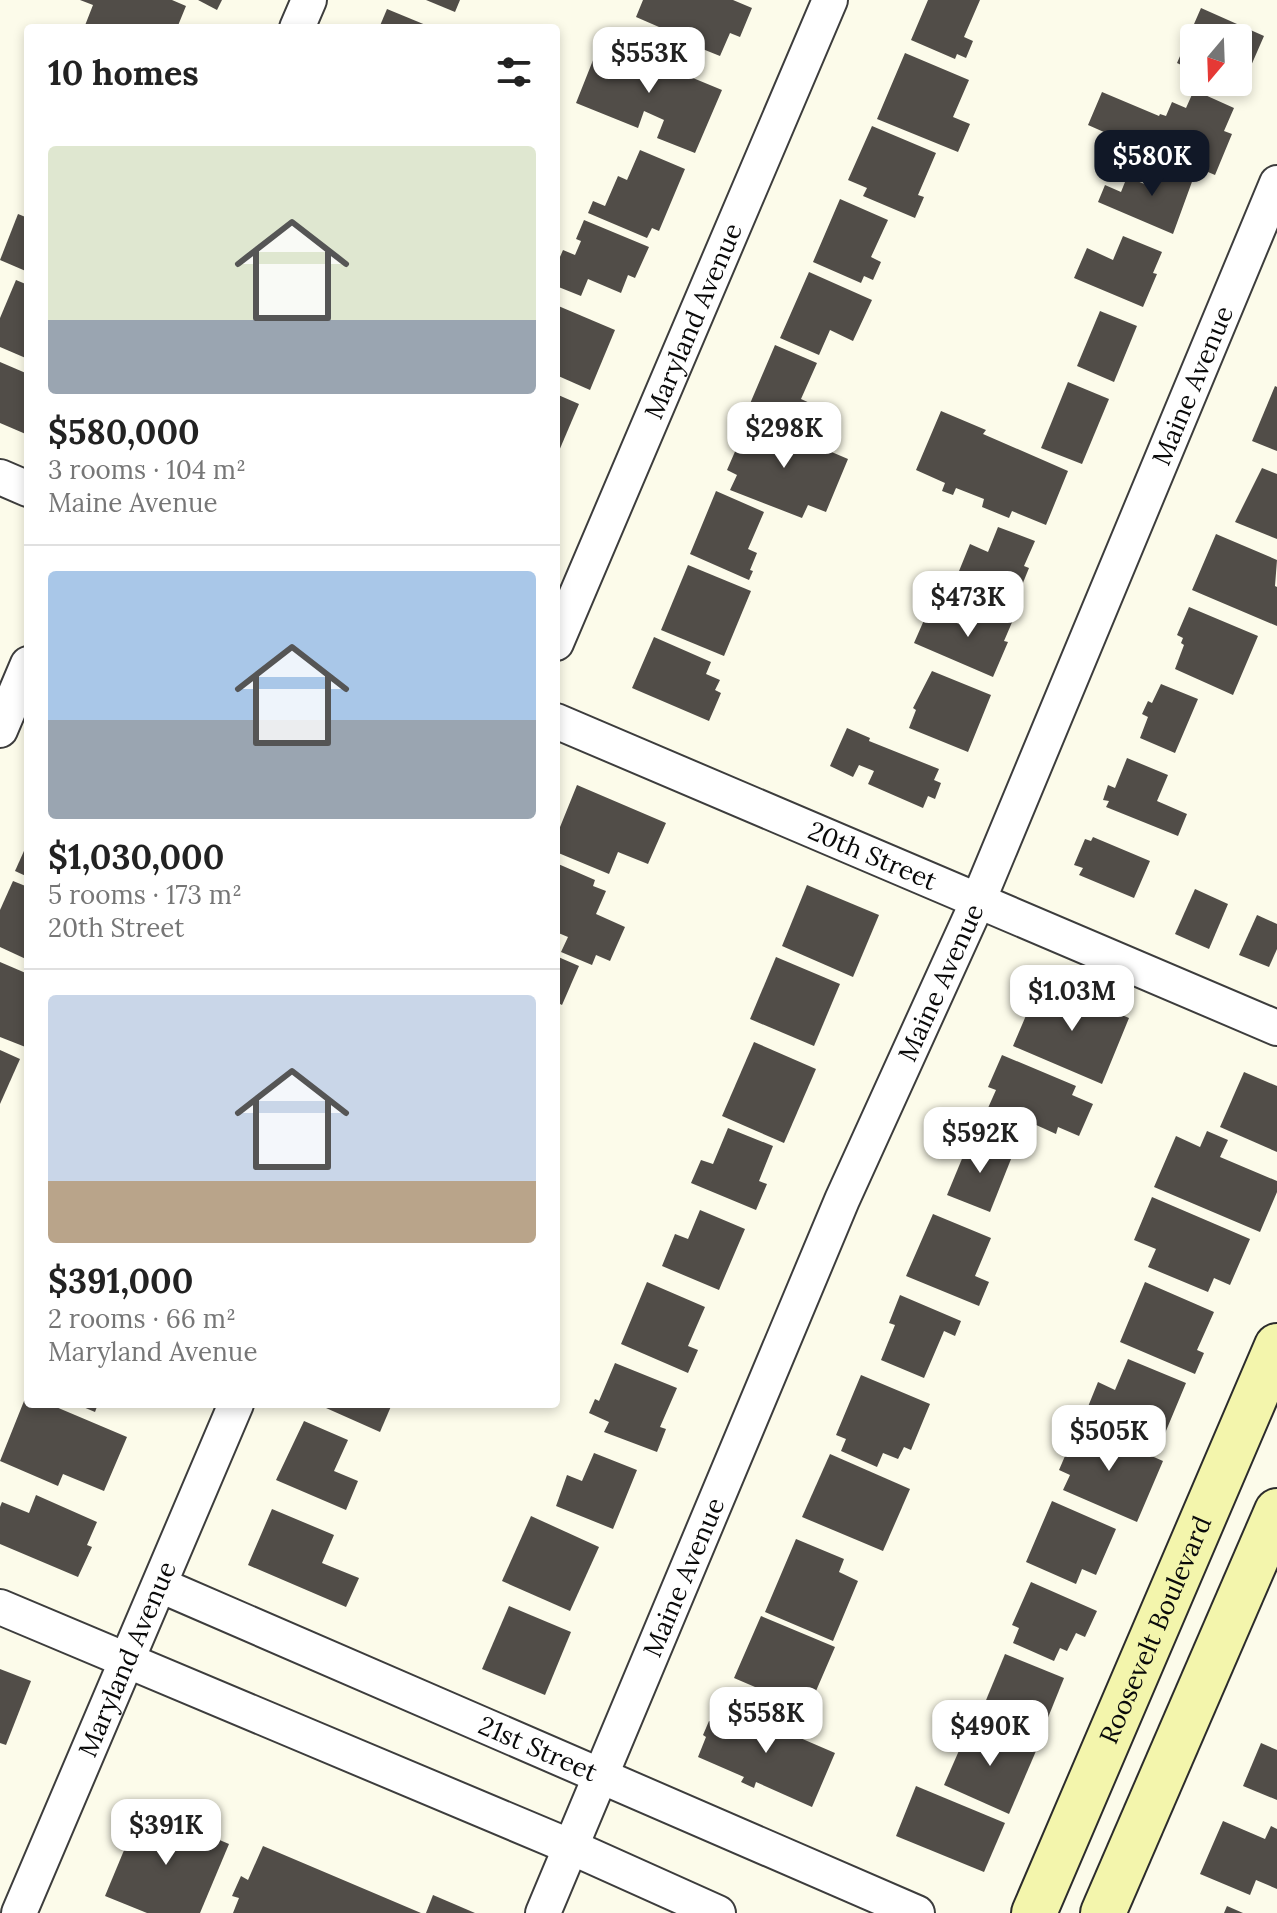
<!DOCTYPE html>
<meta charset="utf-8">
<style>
:root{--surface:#fff;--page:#f2f2f2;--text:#222;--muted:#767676;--line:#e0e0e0;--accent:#111827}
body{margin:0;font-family:Lora,serif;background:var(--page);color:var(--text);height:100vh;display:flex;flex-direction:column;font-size:30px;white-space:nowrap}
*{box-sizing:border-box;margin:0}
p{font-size:26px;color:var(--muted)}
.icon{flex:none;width:44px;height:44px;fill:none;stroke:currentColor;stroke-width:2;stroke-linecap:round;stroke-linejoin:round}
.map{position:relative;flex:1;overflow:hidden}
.sheet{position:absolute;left:24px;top:24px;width:536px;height:1384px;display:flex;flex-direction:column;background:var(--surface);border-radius:8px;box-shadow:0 4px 12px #0003}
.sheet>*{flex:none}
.needle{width:52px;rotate:199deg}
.controls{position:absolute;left:1180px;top:24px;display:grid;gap:16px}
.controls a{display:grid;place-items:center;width:72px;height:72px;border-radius:8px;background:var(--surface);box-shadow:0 4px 12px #0003;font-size:40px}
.price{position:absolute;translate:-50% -68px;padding:0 18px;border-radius:16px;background:#fff;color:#222;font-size:26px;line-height:52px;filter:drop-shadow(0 2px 4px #0008)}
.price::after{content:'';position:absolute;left:50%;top:48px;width:24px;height:18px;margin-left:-12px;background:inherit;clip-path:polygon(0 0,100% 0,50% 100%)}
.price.active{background:var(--accent);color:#fff}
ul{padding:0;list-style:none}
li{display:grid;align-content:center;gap:16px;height:424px;padding:0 24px}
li+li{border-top:2px solid var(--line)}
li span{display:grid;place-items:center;height:248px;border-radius:8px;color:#555}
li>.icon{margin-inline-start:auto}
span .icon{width:144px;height:144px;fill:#fffc;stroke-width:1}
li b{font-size:34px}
h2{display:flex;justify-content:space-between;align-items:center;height:96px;padding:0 24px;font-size:34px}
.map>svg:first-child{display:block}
</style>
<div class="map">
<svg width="1277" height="1913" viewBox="0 0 1277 1913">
<rect width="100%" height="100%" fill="#fcfbea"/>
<g fill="#514d48">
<path d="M 80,0 L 172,0 L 186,6 L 177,28 L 84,28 L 93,5 Z"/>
<path d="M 198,0 L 222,0 L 217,10 Z"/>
<path d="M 426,0 L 460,0 L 455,12 Z"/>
<path d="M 643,0 L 733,0 L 752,8 L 740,37 L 730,33 L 720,56 L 700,48 L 694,61 L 653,43 L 659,27 L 636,17 Z"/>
<path d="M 928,0 L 980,0 L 964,37 L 973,41 L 966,58 L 957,54 L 955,59 L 911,40 Z"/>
<path d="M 1201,8 L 1264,36 L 1240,91 L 1220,82 L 1238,82 L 1238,38 L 1194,38 L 1194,71 L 1177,63 Z"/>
<path d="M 387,9 L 433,28 L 379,28 Z"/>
<path d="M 601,40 L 722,90 L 695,153 L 657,138 L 664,120 L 644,111 L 638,128 L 576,103 Z"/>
<path d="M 905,53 L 969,80 L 953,117 L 970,124 L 958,152 L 877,119 Z"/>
<path d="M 1194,90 L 1234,108 L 1224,131 L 1232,134 L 1215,175 L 1124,136 L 1122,140 L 1088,125 L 1102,92 L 1159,116 L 1160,114 L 1166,116 L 1172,102 L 1186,108 Z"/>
<path d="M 872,126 L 936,153 L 918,195 L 924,197 L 915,218 L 863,196 L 867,188 L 848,180 Z"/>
<path d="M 640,150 L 685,169 L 659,231 L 652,228 L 647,238 L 588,213 L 593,201 L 605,206 L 618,176 L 627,180 Z"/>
<path d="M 1156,163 L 1193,179 L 1173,234 L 1098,202 L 1105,185 L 1121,192 L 1127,177 L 1147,185 Z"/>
<path d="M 840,199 L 888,220 L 871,257 L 881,262 L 873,280 L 864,276 L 861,283 L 813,262 Z"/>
<path d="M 18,214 L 28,218 L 28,272 L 0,260 Z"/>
<path d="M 584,220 L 649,247 L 635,278 L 628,275 L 621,293 L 588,279 L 581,296 L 556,286 L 556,266 L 563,250 L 575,255 L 581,241 L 576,239 Z"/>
<path d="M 1123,236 L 1162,252 L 1153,273 L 1157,274 L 1143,307 L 1074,278 L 1087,248 L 1113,260 Z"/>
<path d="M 809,272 L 872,300 L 853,341 L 830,330 L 819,355 L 780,338 Z"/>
<path d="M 16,280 L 28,285 L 28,359 L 0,347 L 0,318 Z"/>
<path d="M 556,305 L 615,330 L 590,390 L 556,375 Z"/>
<path d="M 1100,311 L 1137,326 L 1114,382 L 1077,366 Z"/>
<path d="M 775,345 L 817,363 L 801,399 L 812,404 L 804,423 L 793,418 L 790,424 L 749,406 Z"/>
<path d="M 0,362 L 28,374 L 28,435 L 0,423 Z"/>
<path d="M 1068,382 L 1109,399 L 1082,464 L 1041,448 Z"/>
<path d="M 1275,386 L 1277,387 L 1277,451 L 1252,441 Z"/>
<path d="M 556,394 L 579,404 L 556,458 Z"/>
<path d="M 941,411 L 986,430 L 983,434 L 1068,471 L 1046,525 L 1012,511 L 1009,518 L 982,507 L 984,499 L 956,488 L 953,495 L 942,491 L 945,483 L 916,470 Z"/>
<path d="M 750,417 L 848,459 L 826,512 L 808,505 L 802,518 L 730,490 L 737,475 L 727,470 Z"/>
<path d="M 1262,468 L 1277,474 L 1277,539 L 1235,522 Z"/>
<path d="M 716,491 L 764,512 L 748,549 L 757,553 L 750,570 L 753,571 L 749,580 L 690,554 Z"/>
<path d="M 998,527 L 1035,541 L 1024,566 L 1029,568 L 1016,600 L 957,576 L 970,544 L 988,552 Z"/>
<path d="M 1216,534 L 1277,560 L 1275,586 L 1277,587 L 1277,626 L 1192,590 Z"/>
<path d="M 688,565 L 751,591 L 724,656 L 661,630 Z"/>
<path d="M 973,604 L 1013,620 L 1004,641 L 1008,642 L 993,677 L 914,643 L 928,611 L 964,626 Z"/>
<path d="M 1189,607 L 1258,636 L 1233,695 L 1175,669 L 1184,645 L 1181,643 L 1183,638 L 1177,635 Z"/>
<path d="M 654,637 L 711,662 L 706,674 L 720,680 L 715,690 L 721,693 L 709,721 L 632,688 Z"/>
<path d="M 932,671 L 991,695 L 968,752 L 909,728 L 916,710 L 913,708 Z"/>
<path d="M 1161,684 L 1198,699 L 1175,753 L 1140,738 L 1148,717 L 1142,714 L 1148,701 L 1152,703 Z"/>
<path d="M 847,728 L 870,738 L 869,741 L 939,769 L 934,780 L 941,783 L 935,799 L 928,796 L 923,808 L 868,784 L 874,771 L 859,765 L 853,777 L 830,766 Z"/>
<path d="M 1127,758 L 1168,775 L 1157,801 L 1187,814 L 1178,836 L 1106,807 L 1109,801 L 1103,800 L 1108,785 L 1115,788 Z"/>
<path d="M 577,785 L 666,823 L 648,864 L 618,852 L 609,874 L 556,852 L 556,837 Z"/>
<path d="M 1093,837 L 1150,861 L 1134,898 L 1079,875 L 1083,868 L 1074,865 L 1085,839 L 1091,841 Z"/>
<path d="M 28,842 L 28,877 L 15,871 Z"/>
<path d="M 556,863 L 595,880 L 593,886 L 606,891 L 596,914 L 625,927 L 610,961 L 596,955 L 592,965 L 561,952 L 568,937 L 556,932 Z"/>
<path d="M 13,881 L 28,887 L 28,960 L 0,947 L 0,910 Z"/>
<path d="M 807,885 L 879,915 L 853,977 L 782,946 Z"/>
<path d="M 1195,889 L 1228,904 L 1209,949 L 1175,934 Z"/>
<path d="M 1257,915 L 1277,924 L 1277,949 L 1269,967 L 1239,955 Z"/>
<path d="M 556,956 L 579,966 L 562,1005 L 556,1002 Z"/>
<path d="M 776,957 L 840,984 L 814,1046 L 750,1019 Z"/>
<path d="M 0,962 L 28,974 L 28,1048 L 0,1037 Z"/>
<path d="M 1039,985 L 1078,1001 L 1079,997 L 1129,1018 L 1102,1084 L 1013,1046 Z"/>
<path d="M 754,1042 L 816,1069 L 784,1143 L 722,1116 Z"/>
<path d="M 0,1050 L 20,1059 L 0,1104 Z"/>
<path d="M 1002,1055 L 1076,1086 L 1072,1095 L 1093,1104 L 1079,1136 L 1058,1127 L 1056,1134 L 1034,1124 L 1028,1137 L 984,1117 L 996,1090 L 988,1087 Z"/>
<path d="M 1244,1072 L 1277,1086 L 1277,1152 L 1220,1127 Z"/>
<path d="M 728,1128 L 773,1146 L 759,1181 L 767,1184 L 756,1210 L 691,1183 L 701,1160 L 713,1164 Z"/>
<path d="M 1207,1131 L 1228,1140 L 1220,1157 L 1277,1181 L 1277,1192 L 1260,1232 L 1154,1187 L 1176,1136 L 1200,1147 Z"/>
<path d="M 971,1137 L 1013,1154 L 990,1212 L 947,1195 Z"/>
<path d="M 1152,1197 L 1250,1239 L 1230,1285 L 1214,1278 L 1208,1292 L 1148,1267 L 1156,1249 L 1134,1240 Z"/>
<path d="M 700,1210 L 745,1229 L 719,1290 L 662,1266 L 675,1234 L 688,1239 Z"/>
<path d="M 933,1214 L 991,1238 L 975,1276 L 989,1282 L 979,1306 L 906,1276 Z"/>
<path d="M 647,1282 L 705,1307 L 688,1346 L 698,1350 L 688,1373 L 621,1344 Z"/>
<path d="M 1145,1282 L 1214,1312 L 1197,1350 L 1204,1353 L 1195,1374 L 1120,1342 Z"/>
<path d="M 900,1295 L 961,1321 L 955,1336 L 944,1331 L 924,1378 L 881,1360 L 895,1325 L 889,1323 Z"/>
<path d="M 1128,1359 L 1186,1383 L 1158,1450 L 1083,1419 L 1098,1382 L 1115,1390 Z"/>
<path d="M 615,1363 L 677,1388 L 660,1427 L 666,1429 L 657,1452 L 604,1432 L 609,1422 L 589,1413 L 595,1399 L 599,1401 Z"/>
<path d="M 861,1375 L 930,1404 L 911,1450 L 904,1447 L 898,1459 L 883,1453 L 877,1467 L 841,1451 L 846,1439 L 836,1435 Z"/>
<path d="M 28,1391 L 28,1404 L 49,1404 L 127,1437 L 104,1491 L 63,1474 L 58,1486 L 0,1461 Z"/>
<path d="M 76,1404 L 98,1404 L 95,1412 Z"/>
<path d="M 317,1404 L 392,1404 L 380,1432 Z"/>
<path d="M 304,1421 L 348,1440 L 334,1471 L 358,1481 L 346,1510 L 276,1480 Z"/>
<path d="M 1077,1428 L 1089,1433 L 1090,1429 L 1163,1461 L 1137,1522 L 1063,1490 L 1070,1475 L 1059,1470 Z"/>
<path d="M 594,1453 L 637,1470 L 613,1529 L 556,1506 L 567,1475 L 582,1481 Z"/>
<path d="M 830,1454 L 910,1489 L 883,1551 L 802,1517 Z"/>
<path d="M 36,1495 L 97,1522 L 87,1545 L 92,1547 L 78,1577 L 0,1544 L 0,1507 L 2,1502 L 29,1513 Z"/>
<path d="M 1052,1501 L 1116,1529 L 1096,1575 L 1082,1569 L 1076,1584 L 1026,1562 Z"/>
<path d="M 272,1509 L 334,1535 L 322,1563 L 359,1578 L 346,1607 L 248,1565 Z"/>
<path d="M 531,1516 L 599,1547 L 570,1611 L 502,1581 Z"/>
<path d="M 796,1539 L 844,1559 L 839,1572 L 858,1581 L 833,1641 L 765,1612 Z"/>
<path d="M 1031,1582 L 1097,1611 L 1085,1637 L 1076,1633 L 1067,1651 L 1060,1648 L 1054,1661 L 1013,1643 L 1019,1628 L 1012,1625 Z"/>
<path d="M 509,1606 L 571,1632 L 545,1695 L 482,1669 Z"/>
<path d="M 761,1616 L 835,1647 L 800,1728 L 755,1709 L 762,1690 L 734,1678 Z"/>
<path d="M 1005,1654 L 1064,1678 L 1043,1730 L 984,1705 Z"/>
<path d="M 0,1669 L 31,1681 L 6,1745 L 0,1743 Z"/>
<path d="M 721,1704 L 835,1753 L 812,1807 L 756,1782 L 754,1788 L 741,1782 L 744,1777 L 698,1757 L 706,1737 L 703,1735 L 709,1721 L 713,1723 Z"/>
<path d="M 971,1723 L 1036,1751 L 1009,1814 L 944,1785 Z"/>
<path d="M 1261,1743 L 1277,1750 L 1277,1800 L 1243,1786 Z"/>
<path d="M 916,1786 L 1005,1823 L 984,1872 L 896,1836 Z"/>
<path d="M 142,1807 L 229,1844 L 200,1913 L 147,1913 L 105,1896 Z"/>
<path d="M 1223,1821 L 1265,1839 L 1271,1826 L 1277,1829 L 1277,1889 L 1256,1880 L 1250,1895 L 1200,1874 Z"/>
<path d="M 263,1846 L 421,1913 L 233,1913 L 239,1898 L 232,1896 L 241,1876 L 248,1880 Z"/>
<path d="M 433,1895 L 475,1913 L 426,1913 Z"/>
<path d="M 1227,1906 L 1243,1913 L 1224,1913 Z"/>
</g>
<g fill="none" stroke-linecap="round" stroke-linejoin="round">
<g stroke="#3d3d3d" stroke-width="38">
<g id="street">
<path d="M 297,28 L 309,0"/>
<path d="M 0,477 L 28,489"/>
<path id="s1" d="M 556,643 L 830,0"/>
<path id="s2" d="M 556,721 L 1277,1028"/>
<path d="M 0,730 L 28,664"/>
<path id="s3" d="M 160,1585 L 917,1913"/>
<path d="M 0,1607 L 571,1847 L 718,1913"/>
<path id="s4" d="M 19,1913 L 236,1404"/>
<path id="s5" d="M 543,1913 L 842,1200 L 978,901 L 1277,183"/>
</g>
</g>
<g stroke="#2c2c2c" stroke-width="48">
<g id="secondary">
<path id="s6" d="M 1034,1913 L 1277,1346"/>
<path d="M 1103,1913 L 1277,1511"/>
</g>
</g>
<use href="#street" stroke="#fff" stroke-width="34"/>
<use href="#secondary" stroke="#f3f5ac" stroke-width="44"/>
</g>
<g text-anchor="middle" stroke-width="8" stroke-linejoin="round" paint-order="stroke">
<g font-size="26" fill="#0a0a0a" stroke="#fff">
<text dy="9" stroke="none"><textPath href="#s1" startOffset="350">Maryland Avenue</textPath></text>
<text dy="9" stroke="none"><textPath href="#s5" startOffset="1660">Maine Avenue</textPath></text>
<text dy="9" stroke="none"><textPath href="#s2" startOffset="344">20th Street</textPath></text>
<text dy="9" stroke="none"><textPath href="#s5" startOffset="1012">Maine Avenue</textPath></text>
<text dy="9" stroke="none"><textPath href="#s5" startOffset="364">Maine Avenue</textPath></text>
<text dy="9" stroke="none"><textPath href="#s6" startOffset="308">Roosevelt Boulevard</textPath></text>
<text dy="9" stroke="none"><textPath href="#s4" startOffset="276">Maryland Avenue</textPath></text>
<text dy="9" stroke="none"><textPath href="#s3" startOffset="412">21st Street</textPath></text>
</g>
</g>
</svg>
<div class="controls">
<a><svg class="needle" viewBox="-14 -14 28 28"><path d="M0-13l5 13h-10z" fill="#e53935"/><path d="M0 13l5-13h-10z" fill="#767676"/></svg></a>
</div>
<b class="price" style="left:649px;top:95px">$553K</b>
<b class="price active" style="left:1152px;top:198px">$580K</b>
<b class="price" style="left:784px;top:470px">$298K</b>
<b class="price" style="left:968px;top:639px">$473K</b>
<b class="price" style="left:1072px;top:1033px">$1.03M</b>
<b class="price" style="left:980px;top:1175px">$592K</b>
<b class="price" style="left:1109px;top:1473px">$505K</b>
<b class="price" style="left:766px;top:1755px">$558K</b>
<b class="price" style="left:990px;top:1768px">$490K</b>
<b class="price" style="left:166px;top:1867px">$391K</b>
<section class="sheet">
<h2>10 homes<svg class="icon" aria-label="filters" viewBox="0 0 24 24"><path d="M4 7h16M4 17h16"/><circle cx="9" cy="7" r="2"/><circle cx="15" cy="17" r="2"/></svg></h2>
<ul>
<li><span style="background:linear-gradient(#dfe7d0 70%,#9aa5b1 0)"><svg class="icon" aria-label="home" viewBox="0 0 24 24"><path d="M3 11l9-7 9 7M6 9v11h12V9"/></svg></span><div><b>$580,000</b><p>3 rooms · 104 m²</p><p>Maine Avenue</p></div></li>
<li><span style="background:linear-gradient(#a9c7e8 60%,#9aa5b1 0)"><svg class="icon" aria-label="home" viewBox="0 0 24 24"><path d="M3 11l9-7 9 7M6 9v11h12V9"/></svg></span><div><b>$1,030,000</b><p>5 rooms · 173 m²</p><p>20th Street</p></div></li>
<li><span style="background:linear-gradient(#c9d6e8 75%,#b9a48a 0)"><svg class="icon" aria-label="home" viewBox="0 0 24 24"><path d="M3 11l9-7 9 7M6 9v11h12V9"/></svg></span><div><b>$391,000</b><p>2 rooms · 66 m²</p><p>Maryland Avenue</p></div></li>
</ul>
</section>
</div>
